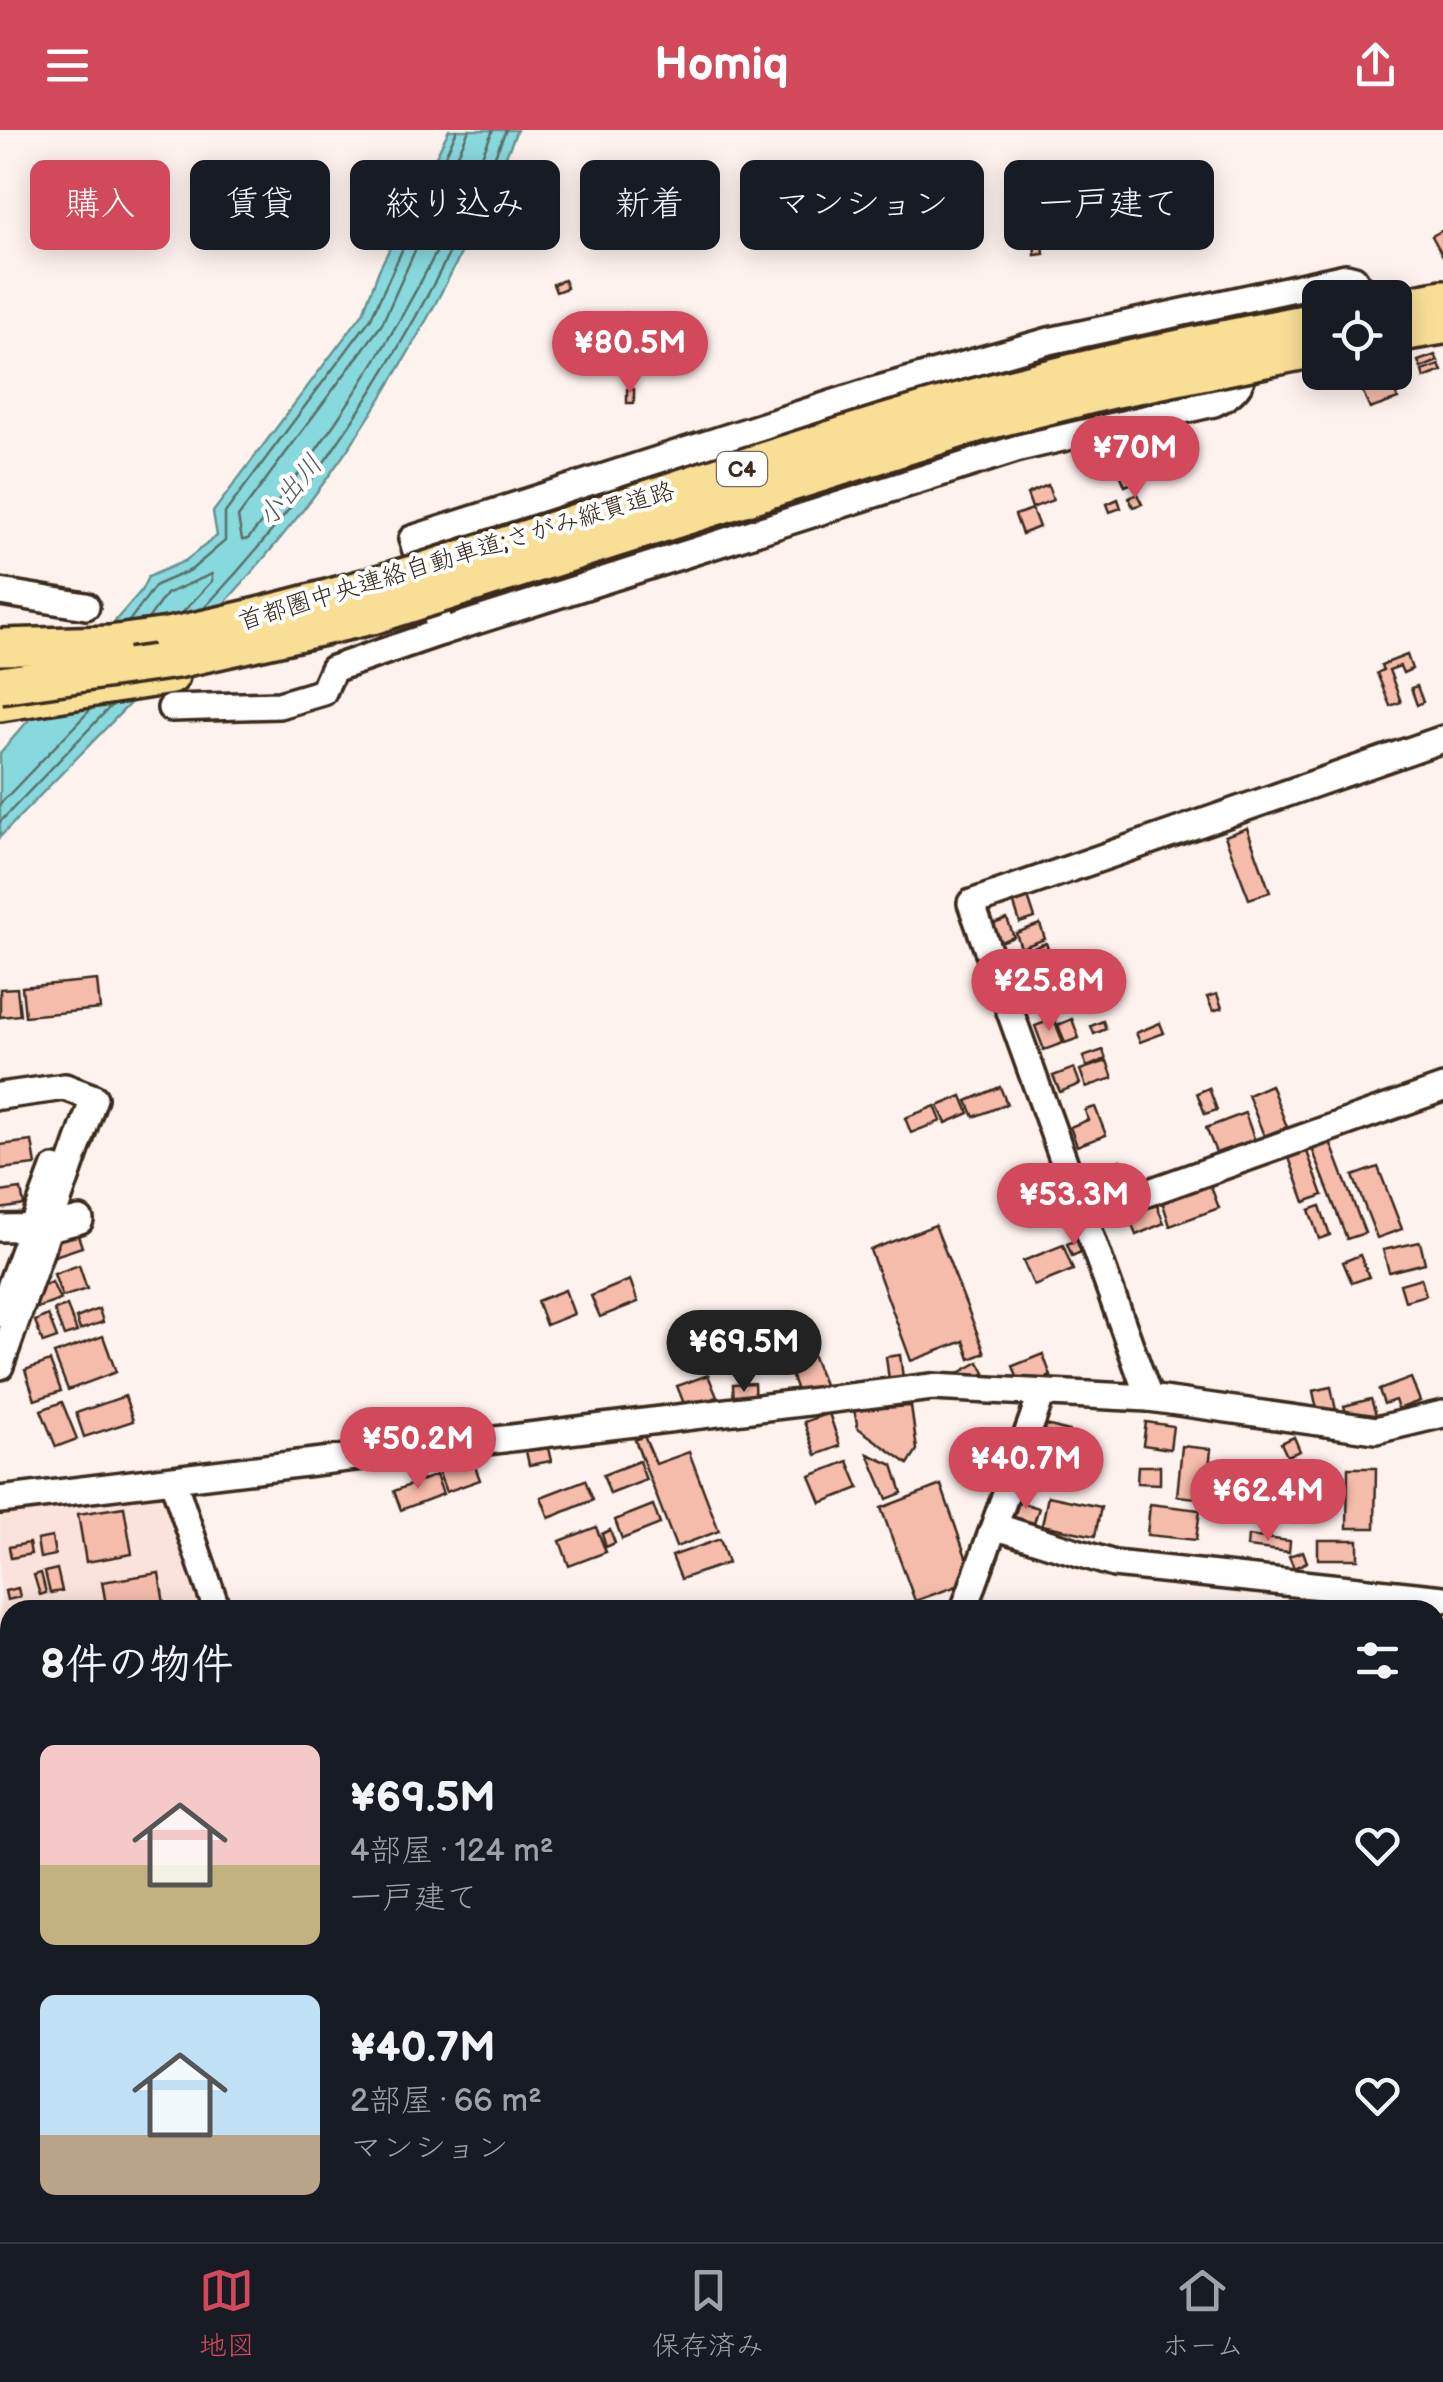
<!DOCTYPE html>
<html lang="ja">
<meta charset="utf-8">
<style>
:root{--surface:#171b24;--page:#20242c;--text:#f1f3f6;--muted:#9ea1a6;--line:#363941;--accent:#d1495b}
body{margin:0;font-family:"Balsamiq Sans","Klee One",sans-serif;background:var(--page);color:var(--text);height:100vh;display:flex;flex-direction:column;font-size:38px;white-space:nowrap}
*{box-sizing:border-box;margin:0}
p{font-size:32px;color:var(--muted)}
.icon{flex:none;width:55px;height:55px;fill:none;stroke:currentColor;stroke-width:2;stroke-linecap:round;stroke-linejoin:round}
.map{position:relative;flex:1;overflow:hidden}
.sheet{position:absolute;left:0px;top:1470px;width:1445px;height:642px;display:flex;flex-direction:column;background:var(--surface);border-radius:30px 30px 0 0;box-shadow:0 5px 25px #0003}
.sheet>*{flex:none}
.banner{position:absolute;left:30px;top:30px;width:1385px;height:90px;display:flex;gap:20px}
.controls{position:absolute;left:1302px;top:150px;display:grid;gap:20px}
.controls a{display:grid;place-items:center;width:110px;height:110px;border-radius:15px;background:var(--surface);box-shadow:0 5px 25px #0003;font-size:50px}
.price{position:absolute;translate:-50% -85px;padding:0 22px;border-radius:35px;background:var(--accent);color:#fff;font-size:32px;line-height:65px;filter:drop-shadow(0 2px 5px #0008)}
.price::after{content:'';position:absolute;left:50%;top:60px;width:30px;height:22px;margin-left:-15px;background:inherit;clip-path:polygon(0 0,100% 0,50% 100%)}
.price.on{background:#222;color:#fff}
ul{padding:0;list-style:none}
li{display:flex;align-items:center;gap:30px;height:250px;padding:0 40px}
li span{display:grid;place-items:center;flex:none;width:280px;height:200px;border-radius:15px;color:#555}
li>.icon{margin-inline-start:auto}
span .icon{width:120px;height:120px;fill:#fffc;stroke-width:1}
li b{font-size:42px}
h2{display:flex;justify-content:space-between;align-items:center;height:120px;padding:0 40px;font-size:42px}
.pill{padding:0 35px;border-radius:15px;background:var(--surface);box-shadow:0 5px 25px #0003;font-size:35px;line-height:90px}
.pill.on{background:var(--accent);color:#fff}
header{display:flex;justify-content:space-between;align-items:center;height:130px;padding:0 40px;background:var(--accent);color:#fff;font-size:45px;font-weight:600}
.menu{display:flex;justify-content:space-around;align-items:center;height:140px;border-top:2px solid var(--line);background:var(--surface);font-size:28px;color:var(--muted)}
.menu a{display:grid;justify-items:center;gap:5px}
.menu .on{color:var(--accent)}
.map>svg:first-child{display:block}
</style>
<header><svg class="icon" aria-label="menu" viewBox="0 0 24 24"><path d="M4 6h16M4 12h16M4 18h16"/></svg>Homiq<svg class="icon" aria-label="share" viewBox="0 0 24 24"><path d="M12 15V3M7 8l5-5 5 5M5 13v7h14v-7"/></svg></header>
<div class="map">
<svg width="1443" height="2112" viewBox="0 0 1443 2112">
<rect width="100%" height="100%" fill="#fdf2ee"/>
<filter id="ink" filterUnits="userSpaceOnUse"><feTurbulence type="fractalNoise" baseFrequency=".01" numOctaves="2"/><feDisplacementMap in="SourceGraphic" scale="20" xChannelSelector="R" yChannelSelector="G"/><feConvolveMatrix kernelMatrix="1 2 1 2 8 2 1 2 1" color-interpolation-filters="sRGB"/></filter>
<g filter="url(#ink)">
<path fill="#fbe2da" d="M 162,1362 L 203,1480 L 10,1480 L 10,1913 L 0,1913 L 0,1382 Z"/>
<path fill="#88d9de" stroke="#699391" stroke-width="2.5" d="M 449,0 L 517,0 C 466,122 406,240 328,347 C 233,477 111,590 0,707 L 0,623 L 141,461 L 148,447 L 185,431 L 217,406 L 213,382 L 363,183 L 379,140 Z"/>
<g fill="none" stroke-linecap="round" stroke-linejoin="round">
<g stroke="#5a706b" stroke-width="2.5">
<path d="M 469,0 L 382,194 L 238,387 L 242,410 L 248,409 C 351,284 431,149 493,0"/>
<path d="M 205,477 C 336,339 433,175 506,0"/>
<path d="M 148,489 L 166,464 L 212,444 L 212,451 L 183,482"/>
<path d="M 129,491 L 156,455 L 191,440 L 225,411 L 225,383 L 371,188 L 457,0"/>
<path d="M 0,674 L 91,579"/>
<path d="M 0,692 L 111,576"/>
</g>
</g>
<g fill="#f5bcac" stroke="#3b2a1e" stroke-width="2.5">
<path d="M 1019,51 L 1042,52 L 1042,62 L 1019,61 Z"/>
<path d="M 877,73 L 878,85 L 869,86 L 868,74 Z"/>
<path d="M 1443,100 L 1443,126 L 1432,106 Z"/>
<path d="M 1042,103 L 1044,124 L 1035,125 L 1034,104 Z"/>
<path d="M 564,150 L 567,158 L 556,162 L 553,154 Z"/>
<path d="M 626,183 L 627,190 L 613,192 L 612,185 Z"/>
<path d="M 1435,225 L 1438,231 L 1421,238 L 1418,231 Z"/>
<path d="M 1439,235 L 1442,241 L 1424,248 L 1422,241 Z"/>
<path d="M 1393,242 L 1400,261 L 1395,262 L 1398,269 L 1370,279 L 1360,255 Z"/>
<rect x="627" y="259" width="7" height="14"/>
<path d="M 1131,322 L 1142,349 L 1125,356 L 1114,329 Z"/>
<path d="M 1048,355 L 1053,370 L 1032,378 L 1027,364 Z"/>
<path d="M 1137,364 L 1142,374 L 1133,377 L 1129,368 Z"/>
<path d="M 1118,369 L 1121,378 L 1110,382 L 1107,374 Z"/>
<path d="M 1032,379 L 1039,397 L 1022,404 L 1015,385 Z"/>
<path d="M 1407,525 L 1412,539 L 1403,543 L 1400,536 L 1389,540 L 1401,572 L 1390,576 L 1377,543 L 1383,540 L 1381,535 Z"/>
<path d="M 1417,556 L 1423,572 L 1417,575 L 1411,558 Z"/>
<path d="M 1247,698 L 1270,762 L 1249,769 L 1225,706 Z"/>
<path d="M 1026,761 L 1035,788 L 1020,793 L 1013,771 Z"/>
<path d="M 1007,789 L 1014,807 L 995,814 L 988,796 Z"/>
<path d="M 1040,794 L 1045,809 L 1021,818 L 1016,803 Z"/>
<path d="M 1046,813 L 1052,830 L 1030,839 L 1023,822 Z"/>
<path d="M 1018,819 L 1025,839 L 1006,846 L 999,827 Z"/>
<path d="M 1054,842 L 1063,865 L 1032,877 L 1023,853 Z"/>
<path d="M 97,850 L 100,879 L 25,886 L 22,857 Z"/>
<path d="M 17,858 L 20,885 L 0,887 L 0,859 Z"/>
<path d="M 1217,864 L 1222,878 L 1213,881 L 1207,867 Z"/>
<path d="M 1054,889 L 1063,913 L 1044,920 L 1035,896 Z"/>
<path d="M 1072,889 L 1079,908 L 1065,913 L 1058,895 Z"/>
<path d="M 1103,891 L 1106,899 L 1094,904 L 1091,896 Z"/>
<path d="M 1160,893 L 1164,903 L 1140,912 L 1136,903 Z"/>
<path d="M 1103,920 L 1106,929 L 1087,937 L 1083,927 Z"/>
<path d="M 1107,931 L 1113,948 L 1086,957 L 1080,940 Z"/>
<path d="M 1074,938 L 1080,954 L 1060,962 L 1053,946 Z"/>
<path d="M 1271,955 L 1287,997 L 1264,1006 L 1248,965 Z"/>
<path d="M 1000,957 L 1007,974 L 974,987 L 967,971 Z"/>
<path d="M 1209,958 L 1217,980 L 1205,984 L 1197,963 Z"/>
<path d="M 962,966 L 969,983 L 946,993 L 938,976 Z"/>
<path d="M 935,976 L 941,991 L 911,1003 L 905,988 Z"/>
<path d="M 1095,977 L 1106,1005 L 1077,1016 L 1070,997 L 1088,990 L 1085,980 Z"/>
<path d="M 1245,983 L 1255,1011 L 1217,1025 L 1206,998 Z"/>
<path d="M 1329,1009 L 1365,1103 L 1347,1109 L 1311,1016 Z"/>
<path d="M 32,1011 L 36,1035 L 0,1039 L 0,1015 Z"/>
<path d="M 1306,1019 L 1323,1065 L 1305,1072 L 1288,1025 Z"/>
<path d="M 1120,1030 L 1128,1050 L 1088,1065 L 1080,1045 Z"/>
<path d="M 1378,1037 L 1402,1099 L 1377,1108 L 1353,1046 Z"/>
<path d="M 1210,1054 L 1219,1078 L 1170,1096 L 1162,1071 Z"/>
<path d="M 21,1059 L 24,1075 L 0,1079 L 0,1062 Z"/>
<path d="M 1155,1071 L 1164,1093 L 1136,1105 L 1127,1082 Z"/>
<path d="M 1320,1076 L 1330,1105 L 1319,1109 L 1309,1080 Z"/>
<path d="M 935,1095 L 985,1223 L 970,1229 L 964,1211 L 911,1231 L 870,1120 Z"/>
<path d="M 76,1099 L 82,1117 L 55,1126 L 49,1108 Z"/>
<path d="M 1077,1110 L 1081,1122 L 1072,1126 L 1067,1114 Z"/>
<path d="M 1420,1112 L 1425,1133 L 1389,1142 L 1383,1120 Z"/>
<path d="M 1063,1115 L 1073,1140 L 1034,1156 L 1023,1131 Z"/>
<path d="M 1360,1125 L 1369,1147 L 1352,1153 L 1343,1132 Z"/>
<path d="M 79,1135 L 87,1159 L 62,1167 L 54,1144 Z"/>
<path d="M 1421,1148 L 1426,1165 L 1405,1171 L 1400,1154 Z"/>
<path d="M 630,1150 L 638,1172 L 600,1187 L 591,1166 Z"/>
<path d="M 52,1152 L 60,1170 L 38,1178 L 31,1161 Z"/>
<path d="M 565,1160 L 574,1184 L 546,1195 L 537,1171 Z"/>
<path d="M 67,1176 L 77,1202 L 64,1206 L 54,1180 Z"/>
<path d="M 99,1179 L 103,1192 L 80,1200 L 76,1188 Z"/>
<path d="M 48,1185 L 57,1208 L 43,1213 L 35,1191 Z"/>
<path d="M 103,1206 L 116,1242 L 68,1260 L 54,1224 Z"/>
<path d="M 810,1219 L 825,1257 L 799,1266 L 785,1228 Z"/>
<path d="M 1043,1224 L 1051,1246 L 1021,1258 L 1013,1236 Z"/>
<path d="M 900,1225 L 903,1248 L 889,1250 L 886,1227 Z"/>
<path d="M 50,1231 L 61,1261 L 35,1270 L 25,1240 Z"/>
<path d="M 979,1232 L 985,1243 L 965,1254 L 959,1243 Z"/>
<path d="M 708,1245 L 717,1267 L 686,1279 L 677,1256 Z"/>
<path d="M 1411,1248 L 1420,1271 L 1398,1279 L 1395,1270 L 1384,1274 L 1379,1260 Z"/>
<path d="M 754,1253 L 755,1275 L 734,1276 L 733,1254 Z"/>
<path d="M 1331,1257 L 1337,1285 L 1319,1289 L 1313,1261 Z"/>
<path d="M 125,1266 L 133,1291 L 84,1307 L 76,1283 Z"/>
<path d="M 1371,1269 L 1377,1288 L 1350,1296 L 1344,1276 Z"/>
<path d="M 62,1272 L 77,1309 L 56,1317 L 41,1280 Z"/>
<path d="M 911,1276 L 917,1320 L 908,1334 L 858,1298 L 854,1280 Z"/>
<path d="M 829,1283 L 840,1316 L 816,1325 L 804,1292 Z"/>
<path d="M 1146,1292 L 1173,1296 L 1170,1319 L 1143,1315 Z"/>
<path d="M 1038,1293 L 1069,1301 L 1058,1341 L 1027,1333 Z"/>
<path d="M 644,1306 L 656,1334 L 689,1322 L 719,1401 L 676,1417 L 635,1310 Z"/>
<path d="M 1294,1307 L 1300,1321 L 1287,1326 L 1281,1313 Z"/>
<path d="M 1182,1316 L 1211,1319 L 1206,1369 L 1177,1366 Z"/>
<path d="M 548,1318 L 551,1331 L 529,1335 L 526,1321 Z"/>
<path d="M 868,1324 L 893,1335 L 902,1363 L 887,1369 Z"/>
<path d="M 471,1325 L 480,1350 L 446,1362 L 437,1338 Z"/>
<path d="M 639,1331 L 646,1350 L 610,1364 L 603,1345 Z"/>
<path d="M 848,1331 L 859,1358 L 821,1373 L 810,1346 Z"/>
<path d="M 1138,1336 L 1160,1336 L 1160,1354 L 1137,1353 Z"/>
<path d="M 1348,1338 L 1376,1338 L 1375,1398 L 1347,1398 Z"/>
<path d="M 436,1345 L 443,1364 L 401,1380 L 394,1361 Z"/>
<path d="M 585,1350 L 593,1370 L 549,1388 L 541,1367 Z"/>
<path d="M 941,1355 L 974,1450 L 915,1471 L 881,1378 Z"/>
<path d="M 1048,1366 L 1101,1377 L 1095,1406 L 1042,1395 Z"/>
<path d="M 1019,1372 L 1039,1378 L 1034,1393 L 1014,1387 Z"/>
<path d="M 1222,1373 L 1296,1381 L 1295,1393 L 1221,1385 Z"/>
<path d="M 1150,1374 L 1200,1380 L 1196,1410 L 1147,1405 Z"/>
<path d="M 653,1375 L 660,1394 L 622,1409 L 615,1390 Z"/>
<path d="M 124,1377 L 132,1424 L 86,1432 L 78,1384 Z"/>
<path d="M 596,1397 L 606,1422 L 569,1436 L 560,1411 Z"/>
<path d="M 610,1400 L 615,1413 L 606,1417 L 602,1404 Z"/>
<path d="M 1248,1406 L 1290,1411 L 1289,1422 L 1247,1417 Z"/>
<path d="M 52,1407 L 55,1425 L 40,1428 L 37,1410 Z"/>
<path d="M 720,1409 L 728,1433 L 681,1449 L 672,1426 Z"/>
<rect x="1318" y="1410" width="40" height="19"/>
<path d="M 29,1413 L 31,1424 L 11,1428 L 9,1417 Z"/>
<path d="M 1303,1421 L 1307,1432 L 1294,1438 L 1289,1426 Z"/>
<path d="M 57,1439 L 62,1461 L 50,1463 L 45,1442 Z"/>
<path d="M 41,1443 L 46,1463 L 40,1465 L 34,1445 Z"/>
<path d="M 159,1443 L 165,1480 L 107,1480 L 102,1452 Z"/>
<path d="M 18,1458 L 20,1467 L 7,1470 L 5,1461 Z"/>
<path d="M 0,1607 L 9,1657 L 0,1658 Z"/>
<path d="M 0,1736 L 1,1744 L 10,1743 L 10,1875 L 0,1877 Z"/>
<path d="M 10,1935 L 10,1961 L 0,1957 Z"/>
<path d="M 0,1962 L 10,1967 L 10,1984 L 0,1980 Z"/>
<path d="M 0,1989 L 10,1993 L 4,2013 L 0,2011 Z"/>
<path d="M 155,2102 L 173,2102 L 169,2112 L 151,2112 Z"/>
<path d="M 211,2102 L 248,2102 L 244,2112 Z"/>
<path d="M 524,2102 L 567,2102 L 563,2112 L 546,2112 Z"/>
<path d="M 581,2102 L 665,2102 L 661,2112 L 577,2112 Z"/>
<path d="M 829,2102 L 841,2102 L 838,2112 L 826,2112 Z"/>
<path d="M 859,2102 L 884,2102 L 880,2112 L 856,2112 Z"/>
</g>
<g fill="none" stroke-linecap="round" stroke-linejoin="round">
<g stroke="#3b2a1e" stroke-width="32">
<g id="minor">
<path d="M 415,418 L 412,409 L 872,261 L 1049,211 L 1346,147 L 1354,149 L 1365,168"/>
<path d="M 0,462 L 86,476"/>
<path d="M 437,488 L 441,502 L 1019,318 L 1214,273 C 1238,262 1246,250 1243,223"/>
<path d="M 171,578 L 279,575 L 323,562 L 333,539 L 441,502"/>
<path d="M 0,966 L 65,957 L 94,968 L 0,1236"/>
<path d="M 1085,1085 L 1443,958"/>
<path d="M 0,1098 L 52,1097 L 80,1090"/>
<path d="M 0,1184 L 54,1039"/>
<path d="M 1149,1268 L 971,773 L 1443,609"/>
<path d="M 173,1351 L 217,1480"/>
<path d="M 0,1370 L 932,1257 L 1149,1268 L 1376,1300 L 1443,1284"/>
<path d="M 997,1397 L 1114,1434 L 1443,1469"/>
<path d="M 964,1480 L 1042,1263"/>
<path d="M 0,1934 L 5,1922"/>
<path d="M 1435,1974 L 1443,1973"/>
<path d="M 322,2112 L 326,2102"/>
<path d="M 705,2112 L 709,2102"/>
</g>
</g>
<g stroke="#3b2a1e" stroke-width="42">
<g id="highway">
<path d="M 1395,177 L 1443,168"/>
<path d="M 1395,204 L 1443,196"/>
<path d="M 80,518 L 168,506"/>
<path d="M 0,573 L 171,546"/>
</g>
</g>
<use href="#minor" stroke="#fff" stroke-width="25"/>
<use href="#highway" stroke="#f9df96" stroke-width="35"/>
<g stroke="#3b2a1e" stroke-width="42" stroke-linecap="butt">
<g id="highway-bridge">
<path d="M 168,506 C 416,456 652,362 893,290 C 1034,248 1176,217 1320,190"/>
<path d="M 0,517 L 111,514"/>
<path d="M 0,555 L 177,530 L 372,486 L 980,293 L 1112,260 L 1320,218"/>
</g>
</g>
<use href="#highway-bridge" stroke="#f9df96" stroke-width="35"/>
</g>
</g>
<g text-anchor="middle" stroke-width="8" stroke-linejoin="round" paint-order="stroke">
<rect fill="#fff" stroke="#766a62" stroke-width="2.5" x="717" y="322" width="50" height="34" rx="8"/>
<g font-size="22" font-weight="bold" fill="#3b2a1e">
<text x="742" y="347">C4</text>
</g>
<g font-size="25" fill="#3b2a1e" stroke="#fff">
<text transform="translate(456 425) rotate(-17)" y="9">首都圏中央連絡自動車道;さがみ縦貫道路</text>
</g>
<g font-size="28" font-style="italic" fill="#525f58" stroke="#fff">
<text transform="translate(289 360) rotate(-50)" y="10">小出川</text>
</g>
</g>
</svg>
<div class="controls">
<a><svg class="icon" aria-label="locate" viewBox="0 0 24 24"><circle cx="12" cy="12" r="6"/><path d="M12 2v4M12 18v4M2 12h4M18 12h4"/></svg></a>
</div>
<b class="price" style="left:630px;top:266px">¥80.5M</b>
<b class="price" style="left:1135px;top:371px">¥70M</b>
<b class="price" style="left:1049px;top:904px">¥25.8M</b>
<b class="price" style="left:1074px;top:1118px">¥53.3M</b>
<b class="price on" style="left:744px;top:1265px">¥69.5M</b>
<b class="price" style="left:418px;top:1362px">¥50.2M</b>
<b class="price" style="left:1026px;top:1382px">¥40.7M</b>
<b class="price" style="left:1268px;top:1414px">¥62.4M</b>
<div class="banner">
<a class="pill on">購入</a>
<a class="pill">賃貸</a>
<a class="pill">絞り込み</a>
<a class="pill">新着</a>
<a class="pill">マンション</a>
<a class="pill">一戸建て</a>
</div>
<section class="sheet">
<h2>8件の物件<svg class="icon" aria-label="filters" viewBox="0 0 24 24"><path d="M4 7h16M4 17h16"/><circle cx="9" cy="7" r="2"/><circle cx="15" cy="17" r="2"/></svg></h2>
<ul>
<li><span style="background:linear-gradient(#f6c9c9 60%,#c2b280 0)"><svg class="icon" aria-label="home" viewBox="0 0 24 24"><path d="M3 11l9-7 9 7M6 9v11h12V9"/></svg></span><div><b>¥69.5M</b><p>4部屋 · 124 m²</p><p>一戸建て</p></div><svg class="icon" aria-label="heart" viewBox="0 0 24 24"><path d="M12 20l-8-8c-3-5 5-10 8-4 3-6 11-1 8 4z"/></svg></li>
<li><span style="background:linear-gradient(#bfe0f5 70%,#b9a48a 0)"><svg class="icon" aria-label="home" viewBox="0 0 24 24"><path d="M3 11l9-7 9 7M6 9v11h12V9"/></svg></span><div><b>¥40.7M</b><p>2部屋 · 66 m²</p><p>マンション</p></div><svg class="icon" aria-label="heart" viewBox="0 0 24 24"><path d="M12 20l-8-8c-3-5 5-10 8-4 3-6 11-1 8 4z"/></svg></li>
</ul>
</section>
</div>
<nav class="menu">
<a class="on"><svg class="icon" aria-label="map" viewBox="0 0 24 24"><path d="M3 6l6-2 6 2 6-2v14l-6 2-6-2-6 2zM9 4v14M15 6v14"/></svg>地図</a>
<a><svg class="icon" aria-label="saved" viewBox="0 0 24 24"><path d="M7 4h10v16l-5-4-5 4z"/></svg>保存済み</a>
<a><svg class="icon" aria-label="home" viewBox="0 0 24 24"><path d="M3 11l9-7 9 7M6 9v11h12V9"/></svg>ホーム</a>
</nav>
